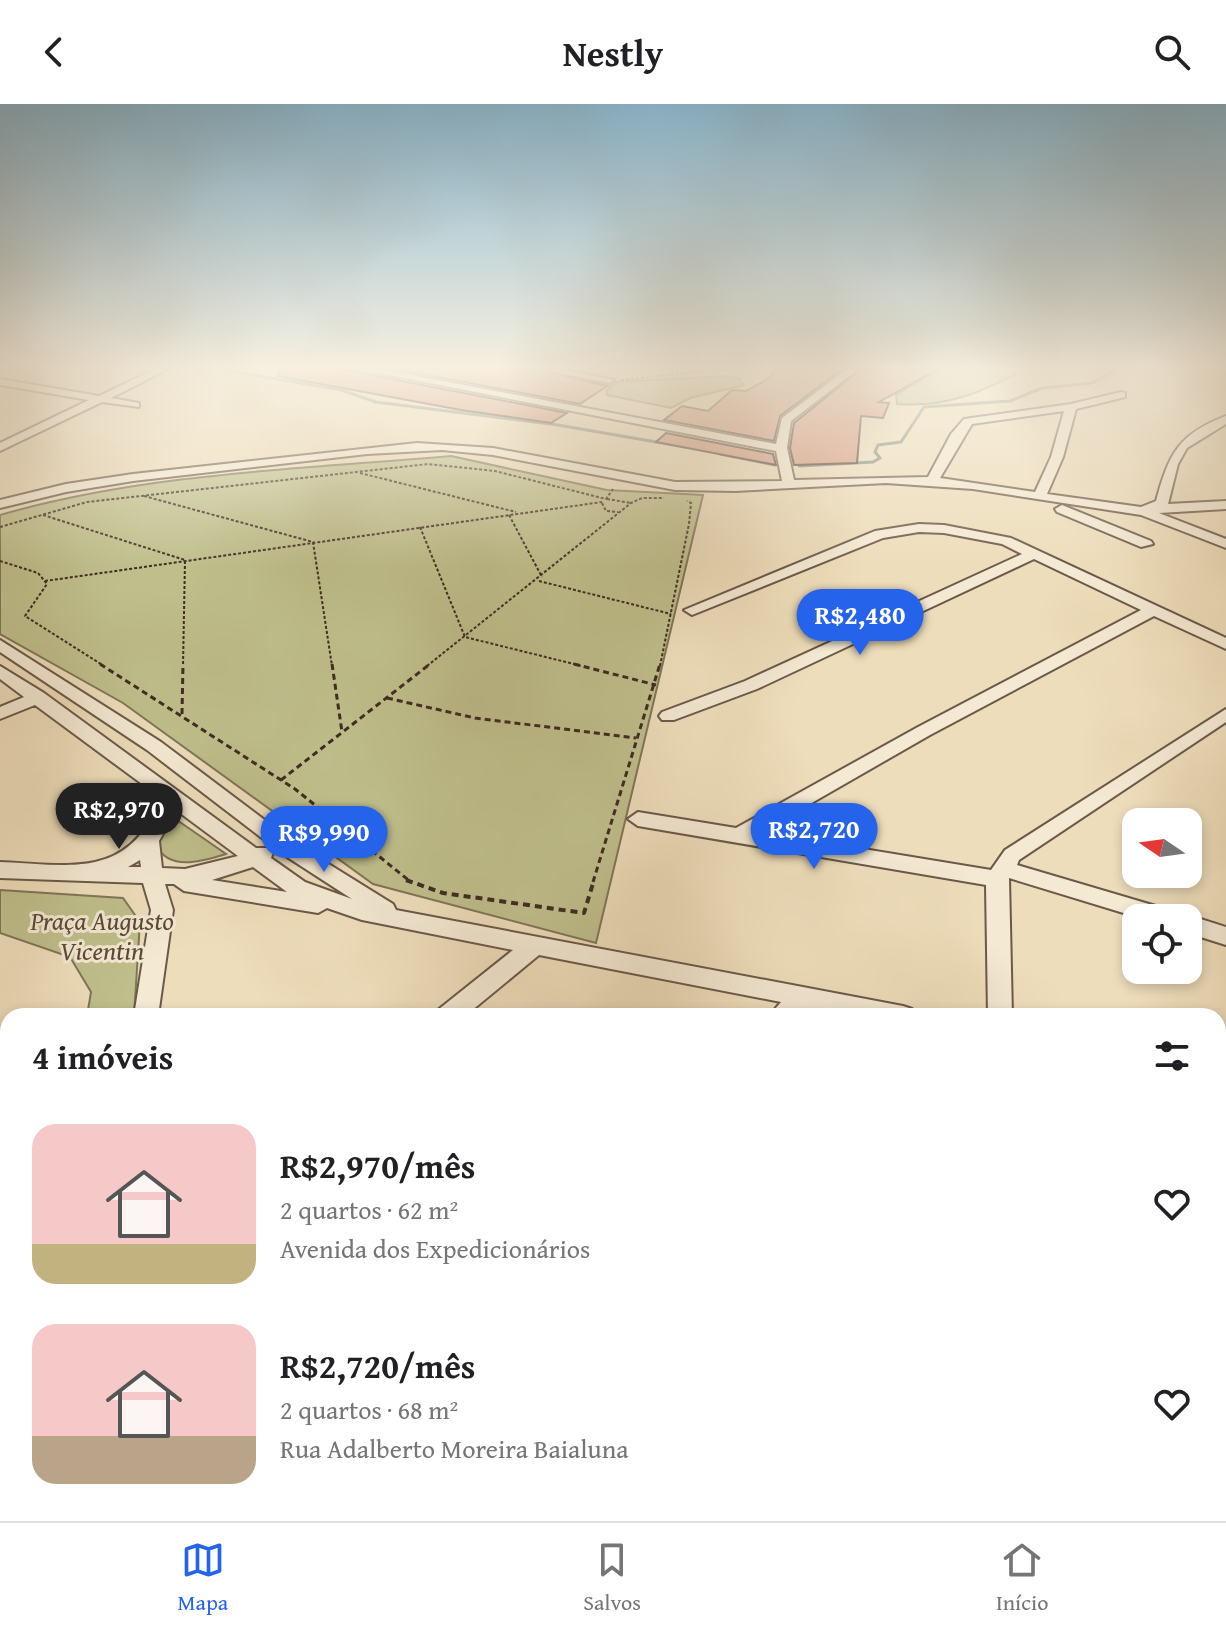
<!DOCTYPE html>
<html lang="pt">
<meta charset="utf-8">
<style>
:root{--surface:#fff;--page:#f2f2f2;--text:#202124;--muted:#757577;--line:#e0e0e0;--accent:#2563eb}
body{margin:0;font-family:"Gentium Book Plus",serif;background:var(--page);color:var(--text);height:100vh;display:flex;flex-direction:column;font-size:30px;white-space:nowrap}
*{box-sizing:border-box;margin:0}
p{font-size:26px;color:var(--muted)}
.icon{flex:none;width:44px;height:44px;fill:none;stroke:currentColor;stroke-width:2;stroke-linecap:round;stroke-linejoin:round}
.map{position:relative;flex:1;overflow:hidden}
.side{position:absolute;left:0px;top:904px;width:1226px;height:514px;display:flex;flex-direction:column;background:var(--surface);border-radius:24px 24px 0 0;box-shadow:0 4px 12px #0003}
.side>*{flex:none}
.needle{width:52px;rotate:283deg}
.tools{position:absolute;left:1122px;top:704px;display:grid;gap:16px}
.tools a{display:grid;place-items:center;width:80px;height:80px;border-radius:16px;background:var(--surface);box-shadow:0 4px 12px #0003;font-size:40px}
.price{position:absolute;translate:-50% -68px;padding:0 18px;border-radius:28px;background:var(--accent);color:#fff;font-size:26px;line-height:52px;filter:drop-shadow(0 2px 4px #0008)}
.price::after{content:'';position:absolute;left:50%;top:48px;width:24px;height:18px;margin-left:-12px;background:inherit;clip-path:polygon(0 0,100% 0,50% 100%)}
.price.selected{background:#222;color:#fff}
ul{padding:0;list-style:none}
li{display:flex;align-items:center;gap:24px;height:200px;padding:0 32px}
li span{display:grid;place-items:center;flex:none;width:224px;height:160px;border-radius:24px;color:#555}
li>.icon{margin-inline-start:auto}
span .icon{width:96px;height:96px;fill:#fffc;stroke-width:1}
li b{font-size:34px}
h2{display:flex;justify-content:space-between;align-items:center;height:96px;padding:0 32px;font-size:34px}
header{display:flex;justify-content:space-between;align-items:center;height:104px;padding:0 32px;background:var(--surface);font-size:36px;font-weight:800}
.tab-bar{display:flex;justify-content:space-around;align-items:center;height:112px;border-top:2px solid var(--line);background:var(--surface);font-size:22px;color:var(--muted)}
.tab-bar a{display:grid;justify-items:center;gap:4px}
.tab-bar .selected{color:var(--accent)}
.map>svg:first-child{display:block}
</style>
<header><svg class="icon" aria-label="back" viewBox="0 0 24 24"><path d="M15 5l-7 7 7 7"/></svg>Nestly<svg class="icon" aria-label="search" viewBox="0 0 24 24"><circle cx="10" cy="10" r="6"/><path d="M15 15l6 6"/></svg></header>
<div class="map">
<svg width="1226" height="1417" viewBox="0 0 1226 1417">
<rect width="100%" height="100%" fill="#edb"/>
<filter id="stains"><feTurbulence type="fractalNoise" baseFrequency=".0025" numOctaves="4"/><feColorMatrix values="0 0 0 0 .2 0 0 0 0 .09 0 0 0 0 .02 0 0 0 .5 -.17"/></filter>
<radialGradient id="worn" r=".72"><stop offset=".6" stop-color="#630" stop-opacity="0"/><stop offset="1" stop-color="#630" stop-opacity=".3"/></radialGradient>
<g fill="#bfbf8c" stroke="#7f7558" stroke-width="2">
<path d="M 939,265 L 1026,265 C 983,287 948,304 897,300 L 896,291 Z"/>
<path d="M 728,272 L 740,275 L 744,281 L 690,294 L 671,304 L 607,291 L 607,286 L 616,278 Z"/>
<path d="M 451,352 L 607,386 L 703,391 L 596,839 L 373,780 L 123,599 L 0,530 L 0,411 C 145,369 302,365 451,352 Z"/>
<path d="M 174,714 L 226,750 C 203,757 169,768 156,741 Z"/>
<path d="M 0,786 L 123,794 L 140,818 L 134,912 L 87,912 L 91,888 L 70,853 L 0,829 Z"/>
</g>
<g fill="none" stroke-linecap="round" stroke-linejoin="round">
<g stroke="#768276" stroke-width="3">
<path d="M 219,265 L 341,286 L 376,298 L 558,321 L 685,343"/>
<path d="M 720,350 L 775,361"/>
<path d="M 799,362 L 873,358 L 880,354 L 875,348 L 878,341 L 901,338 L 924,303 L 1010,297 L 1042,284 L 1092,279 L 1118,265"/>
</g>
</g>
<g fill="#d69279" stroke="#3f2b23" stroke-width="2">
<path d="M 279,265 L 340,265 L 567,309 L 551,319 L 461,306 L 278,272 Z"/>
<path d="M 396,265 L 537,265 L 607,282 L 580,300 Z"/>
<path d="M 774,265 L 842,265 L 780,312 L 774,337 L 664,316 L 682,302 L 708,307 L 732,286 L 746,287 L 764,277 L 773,271 Z"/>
<path d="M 861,265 L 938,265 L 879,298 L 889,299 L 883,314 L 861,312 L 857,359 L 794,361 L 790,344 L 794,319 Z"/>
<path d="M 666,329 L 773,350 L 776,361 L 656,338 Z"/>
</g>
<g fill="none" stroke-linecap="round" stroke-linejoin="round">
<g stroke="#6b5849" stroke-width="4">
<g id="minor">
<path d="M 155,265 L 168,265 L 111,294 L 139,299 L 139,303 L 102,298 L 0,347 L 0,339 L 89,296 L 0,281 L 0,275 L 99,292 Z"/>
<path d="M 358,265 L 379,265 L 776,340 L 782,314 L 847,265 L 858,265 L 791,317 L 787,344 L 794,376 L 928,373 L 951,330 L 964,315 L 1071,300 L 1121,288 L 1125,289 L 1125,293 L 1076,305 L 1063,353 L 1047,390 L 1141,403 L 1156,397 C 1169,350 1178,330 1226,312 L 1226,320 L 1187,344 L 1178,360 L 1168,400 L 1226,397 L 1226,405 L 1159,409 L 1226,435 L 1226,444 L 1141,411 L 973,385 L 886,379 L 735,387 L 675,386 L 493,351 L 442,346 L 367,350 L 133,377 L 66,388 L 0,404 L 0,396 L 66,380 L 133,370 L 417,339 L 493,344 L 675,378 L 782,377 L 776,347 ZM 1064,307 L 1051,353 L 1035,388 L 940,374 L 972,320 Z"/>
<path d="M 540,265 L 562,265 L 614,276 L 609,279 Z"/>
<path d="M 1062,401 L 1151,437 L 1153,440 L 1141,443 L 1057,408 L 1055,405 Z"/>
<path d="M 919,420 L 944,421 L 1011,434 L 1226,534 L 1226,545 L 1154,512 L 930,631 L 761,728 L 991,766 L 1005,746 L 1226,605 L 1226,618 L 1019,756 L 1017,761 L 1176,808 L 1179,814 L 1140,814 L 1009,774 L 1012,912 L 988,912 L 986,781 L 638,722 L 628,715 L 638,708 L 736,724 L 918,623 L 1141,506 L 1034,455 L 757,585 L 674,616 L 662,616 L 659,612 L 662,608 L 745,577 L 1022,450 L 1002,440 L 944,429 L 919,428 L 883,434 L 697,509 L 692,511 L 684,506 L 875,427 Z"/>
<path d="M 0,536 L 161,638 L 298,741 L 393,800 L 396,806 L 903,902 L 912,905 L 915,912 L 850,912 L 811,904 L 800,912 L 769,912 L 781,898 L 539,851 L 465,912 L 436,912 L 439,905 L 513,846 L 362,816 L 327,804 L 318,809 L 184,787 L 174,780 L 165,780 L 173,806 L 158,912 L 134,912 L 151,806 L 143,779 L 0,774 L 0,758 C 72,761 129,776 161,694 L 35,601 L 0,615 L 0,603 L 24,593 L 0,575 L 0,562 L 44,589 L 256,744 L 270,744 L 273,749 L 271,754 L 305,778 L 352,795 L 284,751 L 147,646 L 0,548 ZM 176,706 L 238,752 L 185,765 L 162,764 L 159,737 ZM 140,756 L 141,763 L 128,763 ZM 253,763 L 287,788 L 212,776 Z"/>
<path d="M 1188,811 L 1226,823 L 1226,841 L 1188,829 L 1188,814 L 1180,814 Z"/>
<path d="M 1218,977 L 1226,980 L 1226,1004 L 1218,1001 Z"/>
<path d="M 0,985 L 8,988 L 8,1076 L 0,1079 Z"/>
<path d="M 8,1119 L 8,1154 L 0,1157 L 0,1123 Z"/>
<path d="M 1218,1141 L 1226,1144 L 1226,1178 L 1218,1175 Z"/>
<path d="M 1226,1196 L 1226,1229 L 1223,1231 L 1226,1232 L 1226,1269 L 1218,1266 L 1218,1200 Z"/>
<path d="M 0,1308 L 8,1309 L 8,1343 L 0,1342 Z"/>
<path d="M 364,1410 L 403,1410 L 400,1417 L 361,1417 Z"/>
<path d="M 749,1410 L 785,1410 L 784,1417 L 748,1417 Z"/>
</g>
</g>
<g stroke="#3f2b23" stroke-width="2" stroke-dasharray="3 2" stroke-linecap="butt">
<path d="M 621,276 L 728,265"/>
<path d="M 360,369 L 516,408"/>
<path d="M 144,392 L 313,438 L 332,562"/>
<path d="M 607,395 L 631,399"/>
<path d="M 602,399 L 606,407 L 618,408"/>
<path d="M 43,411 L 185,456 L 183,562"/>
<path d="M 509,411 L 542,473"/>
<path d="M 0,423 L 87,398 L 428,360 L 495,367 L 606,395 L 613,385"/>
<path d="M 420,423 L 465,533 L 582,562"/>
<path d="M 0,457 L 38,469 L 47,480 L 25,512 L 104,562"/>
<path d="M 45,477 L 602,398"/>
<path d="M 539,477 L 671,510"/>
<path d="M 427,562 L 631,399 L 642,394 L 664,394"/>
<path d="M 660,562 L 689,420 L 691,399 L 687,397"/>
</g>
<g stroke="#3f2b23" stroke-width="3" stroke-dasharray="6 4" stroke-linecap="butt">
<path d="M 100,560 L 295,685 L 411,778"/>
<path d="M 332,560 L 342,628"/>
<path d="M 574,560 L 656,581"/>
<path d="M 387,594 L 475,614 L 636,634"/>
<path d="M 182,610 L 183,560"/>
<path d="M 281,676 L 430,560"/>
<path d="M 593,778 L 660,560"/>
</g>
<path stroke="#3f2b23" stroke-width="4" stroke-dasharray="7 5" stroke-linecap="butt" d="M 406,776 L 443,789 L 584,809 L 594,776"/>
<use href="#minor" fill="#f4e9d3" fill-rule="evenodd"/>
</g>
<linearGradient id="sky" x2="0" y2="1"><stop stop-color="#89b7d0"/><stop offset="0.57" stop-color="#f7f0e0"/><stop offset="1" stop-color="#f7f0e0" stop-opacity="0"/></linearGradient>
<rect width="1226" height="463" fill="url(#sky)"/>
<g text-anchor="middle" stroke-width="6" stroke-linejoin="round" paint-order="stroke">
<g font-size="26" font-style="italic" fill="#594938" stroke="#f4e9d3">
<text x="102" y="826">Praça Augusto<tspan x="102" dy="30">Vicentin</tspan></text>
</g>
</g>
<rect width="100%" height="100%" filter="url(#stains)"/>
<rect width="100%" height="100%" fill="url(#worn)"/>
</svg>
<div class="tools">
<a><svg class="needle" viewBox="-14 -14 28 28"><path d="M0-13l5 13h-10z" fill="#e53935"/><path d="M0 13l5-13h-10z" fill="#757577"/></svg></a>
<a><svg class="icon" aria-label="locate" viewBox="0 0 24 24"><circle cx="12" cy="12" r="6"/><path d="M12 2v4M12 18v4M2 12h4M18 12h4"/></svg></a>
</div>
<b class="price" style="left:860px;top:553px">R$2,480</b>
<b class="price selected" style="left:119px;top:747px">R$2,970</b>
<b class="price" style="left:814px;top:767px">R$2,720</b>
<b class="price" style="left:324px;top:770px">R$9,990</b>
<section class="side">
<h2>4 imóveis<svg class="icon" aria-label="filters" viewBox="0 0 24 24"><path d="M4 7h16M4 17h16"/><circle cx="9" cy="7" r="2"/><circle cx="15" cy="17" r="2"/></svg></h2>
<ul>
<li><span style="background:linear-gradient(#f6c9c9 75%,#c2b280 0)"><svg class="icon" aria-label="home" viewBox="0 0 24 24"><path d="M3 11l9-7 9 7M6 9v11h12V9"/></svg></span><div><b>R$2,970/mês</b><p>2 quartos · 62 m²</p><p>Avenida dos Expedicionários</p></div><svg class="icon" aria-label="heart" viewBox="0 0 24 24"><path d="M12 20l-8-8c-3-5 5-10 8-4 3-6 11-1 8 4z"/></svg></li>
<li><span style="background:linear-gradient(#f6c9c9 70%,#b9a48a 0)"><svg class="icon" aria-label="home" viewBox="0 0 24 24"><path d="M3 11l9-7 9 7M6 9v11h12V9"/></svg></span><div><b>R$2,720/mês</b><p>2 quartos · 68 m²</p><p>Rua Adalberto Moreira Baialuna</p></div><svg class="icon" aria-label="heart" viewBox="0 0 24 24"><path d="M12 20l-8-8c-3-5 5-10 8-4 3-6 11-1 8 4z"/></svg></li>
</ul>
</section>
</div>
<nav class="tab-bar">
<a class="selected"><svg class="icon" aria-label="map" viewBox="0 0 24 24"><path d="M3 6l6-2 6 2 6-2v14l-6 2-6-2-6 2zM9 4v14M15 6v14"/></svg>Mapa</a>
<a><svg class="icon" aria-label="saved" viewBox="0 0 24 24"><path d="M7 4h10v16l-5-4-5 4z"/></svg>Salvos</a>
<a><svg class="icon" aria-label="home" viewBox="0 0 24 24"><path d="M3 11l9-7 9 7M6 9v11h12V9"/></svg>Início</a>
</nav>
